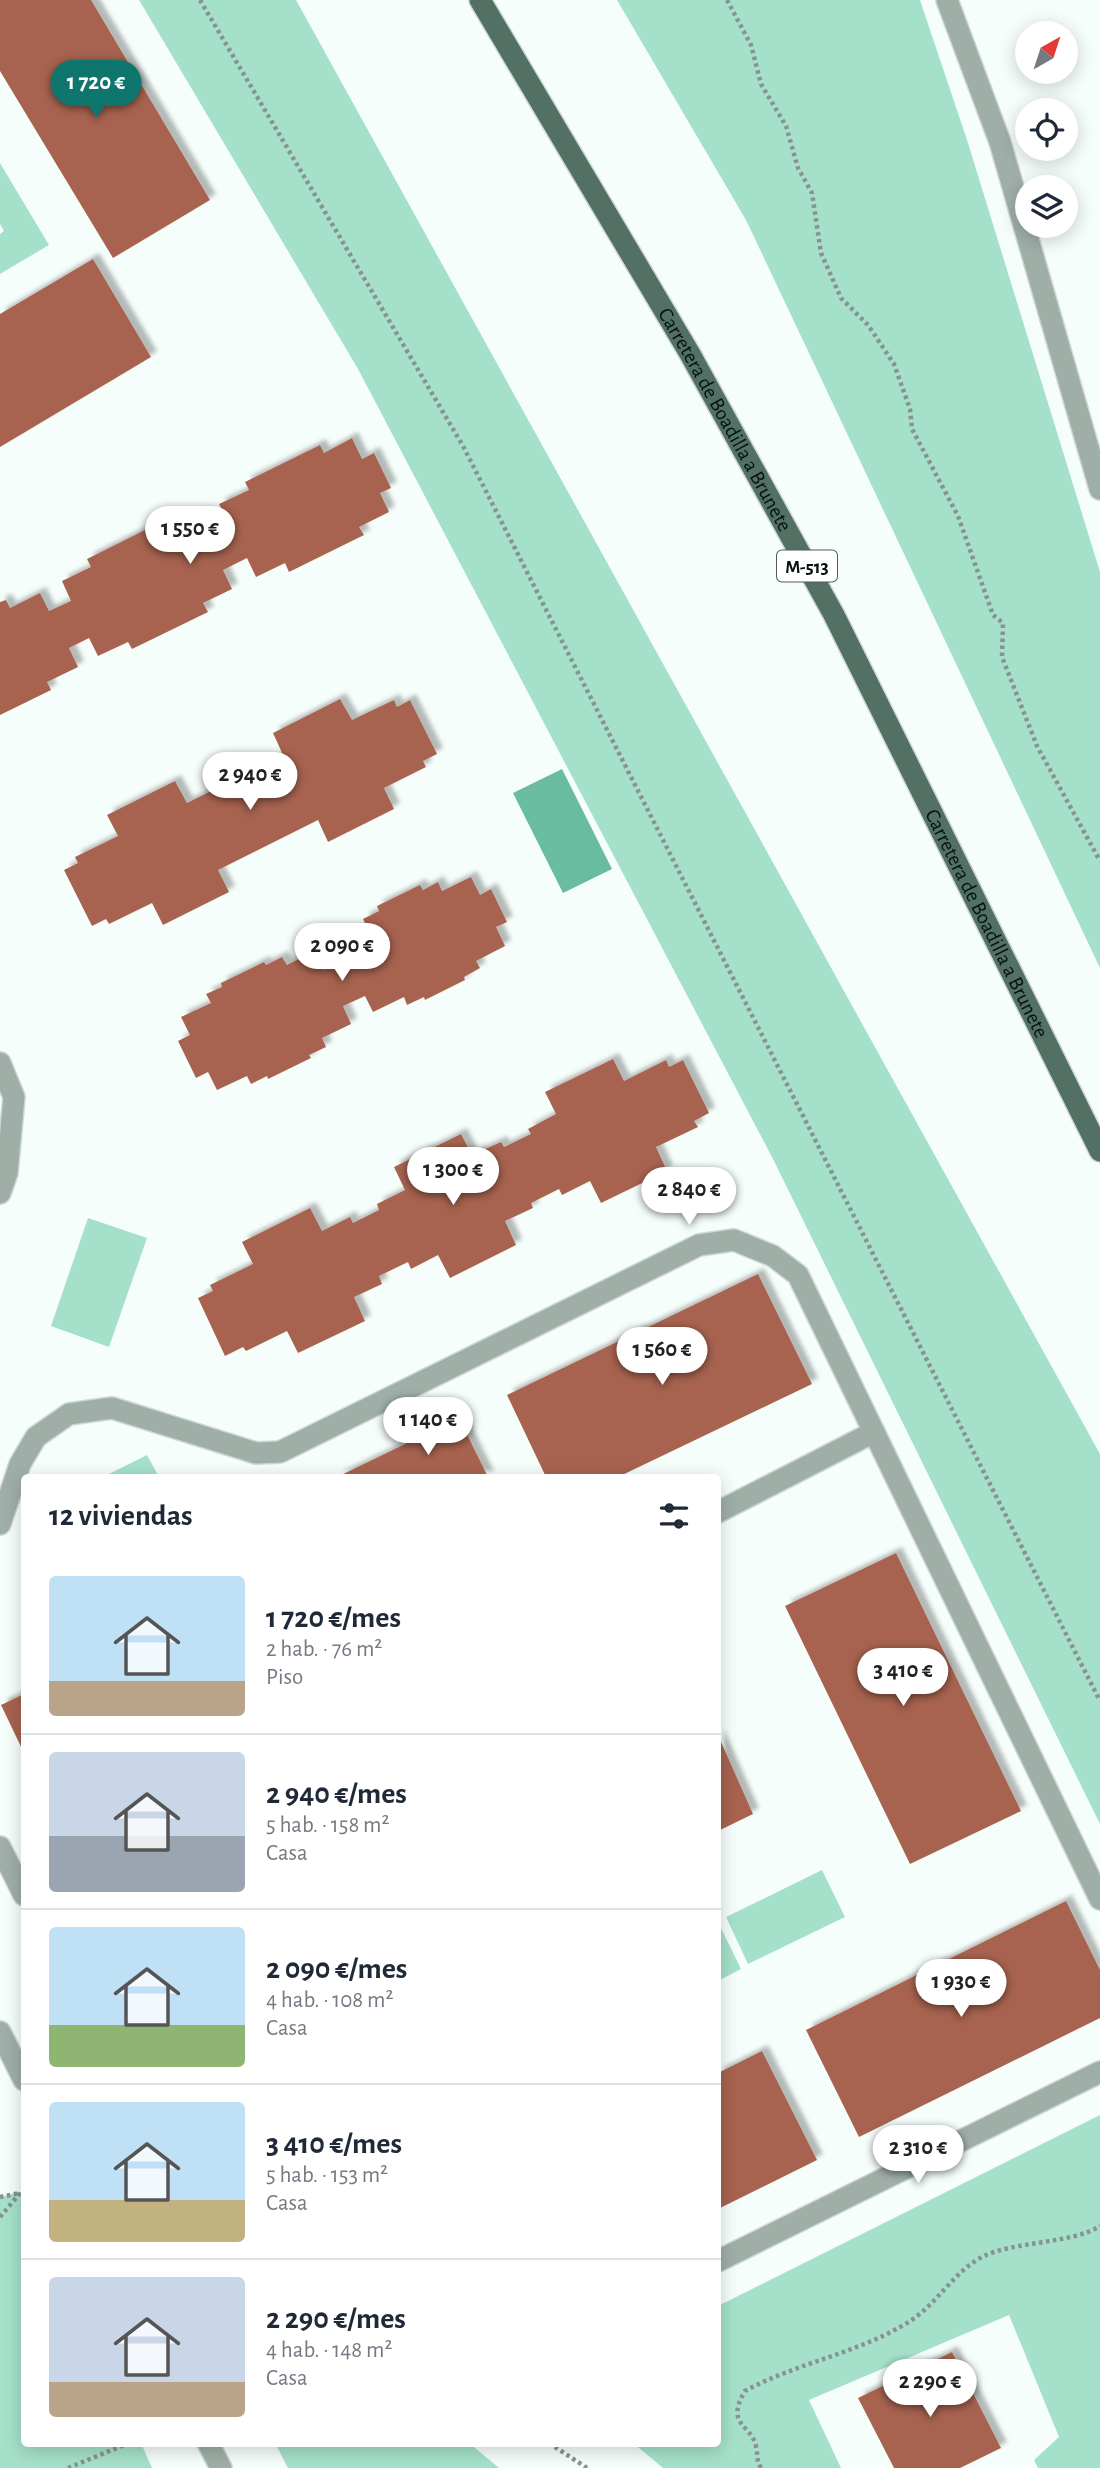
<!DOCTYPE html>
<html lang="es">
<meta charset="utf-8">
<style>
:root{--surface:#fff;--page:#f2f2f3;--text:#1f2937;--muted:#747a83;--line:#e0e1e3;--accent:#0f766e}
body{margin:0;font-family:"Alegreya Sans",sans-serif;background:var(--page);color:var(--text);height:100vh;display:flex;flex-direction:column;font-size:26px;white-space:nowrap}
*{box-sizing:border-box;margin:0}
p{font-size:23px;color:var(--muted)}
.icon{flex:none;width:38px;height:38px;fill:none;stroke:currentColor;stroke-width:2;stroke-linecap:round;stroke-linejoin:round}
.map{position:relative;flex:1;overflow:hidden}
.side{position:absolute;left:21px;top:1474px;width:700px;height:973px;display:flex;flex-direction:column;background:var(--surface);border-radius:7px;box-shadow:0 4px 18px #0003}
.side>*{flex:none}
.needle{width:46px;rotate:39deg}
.controls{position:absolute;left:1015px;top:21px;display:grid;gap:14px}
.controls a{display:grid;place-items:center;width:63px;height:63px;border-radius:50%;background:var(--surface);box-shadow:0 4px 18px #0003;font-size:35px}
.price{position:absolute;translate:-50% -60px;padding:0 16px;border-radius:24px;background:#fff;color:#222;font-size:23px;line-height:46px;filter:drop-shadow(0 2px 4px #0008)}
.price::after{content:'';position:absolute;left:50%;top:42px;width:21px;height:16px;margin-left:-10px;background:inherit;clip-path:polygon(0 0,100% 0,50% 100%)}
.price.current{background:var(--accent);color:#fff}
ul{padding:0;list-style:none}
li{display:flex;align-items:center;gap:21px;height:175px;padding:0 28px}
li+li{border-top:2px solid var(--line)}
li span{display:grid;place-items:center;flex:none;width:196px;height:140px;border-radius:7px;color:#555}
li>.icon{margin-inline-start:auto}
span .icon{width:84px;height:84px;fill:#fffc;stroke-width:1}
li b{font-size:30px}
h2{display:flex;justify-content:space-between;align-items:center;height:84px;padding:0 28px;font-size:30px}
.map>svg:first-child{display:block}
</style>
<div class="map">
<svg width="1100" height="2468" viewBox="0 0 1100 2468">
<defs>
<filter id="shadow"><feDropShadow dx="6" dy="-6" stdDeviation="2" flood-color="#0004"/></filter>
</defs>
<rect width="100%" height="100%" fill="#f6fefb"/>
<g fill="#a5e1ca">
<path d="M 139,0 L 296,0 L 1100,1454 L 1100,1824 L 773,1159 L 358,369 Z"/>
<path d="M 617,0 L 920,0 L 968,143 L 1100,572 L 1100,968 L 746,220 Z"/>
<path d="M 0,163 L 49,245 L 0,274 L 0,234 L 4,231 L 0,224 Z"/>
<path d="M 88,1218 L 147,1238 L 109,1347 L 51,1326 Z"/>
<path d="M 147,1455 L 159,1477 L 103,1477 Z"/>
<path d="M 822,1870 L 845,1917 L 748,1964 L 726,1917 Z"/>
<path d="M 718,1922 L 741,1969 L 718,1981 Z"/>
<path d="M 1100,2115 L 1100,2468 L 1038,2468 L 1034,2460 L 1059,2437 L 1009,2315 L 809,2400 L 841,2468 L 663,2468 L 633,2443 L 718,2443 L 718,2306 Z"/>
<path d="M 21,2192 L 24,2199 L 24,2443 L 141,2443 L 152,2468 L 0,2468 L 0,2197 Z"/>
<path d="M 275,2443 L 469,2443 L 499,2468 L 288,2468 Z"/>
</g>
<path fill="#69bca0" d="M 562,769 L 612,869 L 563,893 L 513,793 Z"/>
<g fill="#a7644f" filter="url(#shadow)">
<path d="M 0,0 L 91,0 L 210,200 L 113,258 L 0,71 Z"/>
<path d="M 93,259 L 151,357 L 0,447 L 0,314 Z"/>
<path d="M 352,438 L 362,459 L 374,453 L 391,488 L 380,493 L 389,512 L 359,527 L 364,535 L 289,572 L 285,563 L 256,577 L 247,558 L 223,570 L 232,589 L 203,603 L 208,612 L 132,649 L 128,642 L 98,656 L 89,638 L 69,648 L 78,667 L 47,682 L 51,690 L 0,715 L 0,602 L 6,600 L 10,608 L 40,593 L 49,611 L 71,601 L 62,581 L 91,567 L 87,559 L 163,521 L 167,530 L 197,515 L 207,534 L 229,523 L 219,504 L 249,490 L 245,482 L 320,445 L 324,453 Z"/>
<path d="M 340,699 L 352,720 L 394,700 L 397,707 L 410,700 L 437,754 L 423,761 L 426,767 L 384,788 L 394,809 L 328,842 L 318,820 L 218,870 L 229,892 L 163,925 L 152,903 L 109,924 L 106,919 L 92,926 L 64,870 L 78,863 L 75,857 L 118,836 L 107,815 L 175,781 L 187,803 L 283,755 L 273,733 Z"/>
<path d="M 471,877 L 480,895 L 491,889 L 507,922 L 496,927 L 505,946 L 476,961 L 480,968 L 464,977 L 465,980 L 425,1000 L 424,997 L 407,1005 L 404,997 L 373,1012 L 365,996 L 343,1006 L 351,1024 L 322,1038 L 326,1047 L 309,1055 L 311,1058 L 268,1079 L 267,1076 L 251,1084 L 247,1076 L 217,1090 L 208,1072 L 196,1078 L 178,1041 L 190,1035 L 181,1017 L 211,1003 L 206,994 L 222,987 L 221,983 L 264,962 L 266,965 L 282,957 L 287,965 L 314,951 L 324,970 L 347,959 L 338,942 L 367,927 L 363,919 L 379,911 L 377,906 L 420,885 L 423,890 L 438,882 L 442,891 Z"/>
<path d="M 613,1059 L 624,1081 L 666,1060 L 669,1067 L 683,1060 L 709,1113 L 694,1121 L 698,1127 L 656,1147 L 667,1171 L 601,1203 L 590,1181 L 562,1195 L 559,1189 L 531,1203 L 533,1208 L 505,1221 L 516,1245 L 450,1278 L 438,1255 L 411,1269 L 408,1262 L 379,1276 L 382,1284 L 354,1297 L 365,1321 L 298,1353 L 287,1331 L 246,1351 L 243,1347 L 225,1356 L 198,1298 L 213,1291 L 210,1285 L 253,1264 L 242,1242 L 310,1208 L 322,1231 L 350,1217 L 353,1223 L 379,1210 L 377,1204 L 405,1190 L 394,1167 L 461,1134 L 472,1155 L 501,1142 L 504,1147 L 531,1134 L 528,1129 L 556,1114 L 545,1092 Z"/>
<path d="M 758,1274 L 812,1384 L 618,1477 L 546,1477 L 507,1395 Z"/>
<path d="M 459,1418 L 488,1477 L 337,1477 Z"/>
<path d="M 896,1553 L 1021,1811 L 910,1864 L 785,1606 Z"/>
<path d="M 24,1694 L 24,1753 L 1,1705 Z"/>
<path d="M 718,1735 L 753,1814 L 718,1831 Z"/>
<path d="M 1066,1901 L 1100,1970 L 1100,2018 L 859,2137 L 806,2030 Z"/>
<path d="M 762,2051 L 817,2160 L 718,2209 L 718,2073 Z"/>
<path d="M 952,2352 L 1001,2448 L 960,2468 L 894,2468 L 858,2398 Z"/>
</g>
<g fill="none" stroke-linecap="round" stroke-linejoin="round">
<g stroke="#cfd8d5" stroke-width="24">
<g id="minor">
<path d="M 947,0 L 1000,142 L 1100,489"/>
<path d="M 0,1063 L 14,1097 L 7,1173 L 0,1193"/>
<path d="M 718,1512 L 874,1432"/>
<path d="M 0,1524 L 20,1464 L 36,1437 L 69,1414 L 112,1408 L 256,1453 L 280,1452 L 699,1245 L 734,1240 L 773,1256 L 798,1275 L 1100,1899"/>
<path d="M 0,1847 L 24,1895"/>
<path d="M 0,2032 L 24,2080"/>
<path d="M 718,2261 L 1100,2072"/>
<path d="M 208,2443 L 221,2468"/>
</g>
</g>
<g stroke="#cfd8d5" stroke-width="24">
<g id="major">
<path id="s1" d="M 480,0 L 690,354 L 834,615 L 1100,1151"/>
</g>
</g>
<g stroke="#88938f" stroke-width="4.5" stroke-dasharray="3.5 3.5" stroke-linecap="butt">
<path d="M 200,0 L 463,446 L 1100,1701"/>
<path d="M 727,0 L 751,45 L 761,84 L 786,126 L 798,168 L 812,193 L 821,253 L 841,298 L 868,325 L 894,364 L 910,409 L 912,429 L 958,516 L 993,615 L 1003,623 L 1002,657 L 1037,746 L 1100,861"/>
<path d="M 0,2197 L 20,2193"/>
<path d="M 0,2217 L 21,2192"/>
<path d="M 549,2443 L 587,2468"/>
<path d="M 68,2468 L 129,2443"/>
<path d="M 761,2468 C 756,2459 758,2456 756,2447 C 753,2425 724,2426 745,2391 C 796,2363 856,2354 907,2323 C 937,2305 952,2273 982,2257 C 1013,2241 1072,2244 1100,2226"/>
</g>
<use href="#minor" stroke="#9fafa8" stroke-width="21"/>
<use href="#major" stroke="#527064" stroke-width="21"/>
</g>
<g text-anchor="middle" stroke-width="7" stroke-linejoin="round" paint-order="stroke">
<rect fill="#fff" stroke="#505a56" stroke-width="2" x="777" y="550.5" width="60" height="31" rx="5"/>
<g font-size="19" font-weight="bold" fill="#05130e">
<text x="807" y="573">M-513</text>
</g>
<g font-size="21" fill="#05130e" stroke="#fff">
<text dy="7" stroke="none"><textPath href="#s1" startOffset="486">Carretera de Boadilla a Brunete</textPath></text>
<text dy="7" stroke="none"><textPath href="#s1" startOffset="1054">Carretera de Boadilla a Brunete</textPath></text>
</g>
</g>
</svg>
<div class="controls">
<a><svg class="needle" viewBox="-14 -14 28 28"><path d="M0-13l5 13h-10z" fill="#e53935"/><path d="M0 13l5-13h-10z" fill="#747a83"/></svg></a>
<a><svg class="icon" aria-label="locate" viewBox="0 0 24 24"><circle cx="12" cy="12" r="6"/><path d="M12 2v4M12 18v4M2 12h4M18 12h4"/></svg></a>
<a><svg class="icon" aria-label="layers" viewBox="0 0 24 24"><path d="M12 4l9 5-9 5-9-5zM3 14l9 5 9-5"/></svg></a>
</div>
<b class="price current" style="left:96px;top:120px">1 720 €</b>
<b class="price" style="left:190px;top:566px">1 550 €</b>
<b class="price" style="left:250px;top:812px">2 940 €</b>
<b class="price" style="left:342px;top:983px">2 090 €</b>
<b class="price" style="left:453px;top:1207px">1 300 €</b>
<b class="price" style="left:689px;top:1227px">2 840 €</b>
<b class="price" style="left:662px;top:1387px">1 560 €</b>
<b class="price" style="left:428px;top:1457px">1 140 €</b>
<b class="price" style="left:903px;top:1708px">3 410 €</b>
<b class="price" style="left:961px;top:2019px">1 930 €</b>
<b class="price" style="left:918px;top:2185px">2 310 €</b>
<b class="price" style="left:930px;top:2419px">2 290 €</b>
<section class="side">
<h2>12 viviendas<svg class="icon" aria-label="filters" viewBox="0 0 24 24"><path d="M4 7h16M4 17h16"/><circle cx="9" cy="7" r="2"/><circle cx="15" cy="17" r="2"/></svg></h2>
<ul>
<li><span style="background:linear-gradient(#bfe0f5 75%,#b9a48a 0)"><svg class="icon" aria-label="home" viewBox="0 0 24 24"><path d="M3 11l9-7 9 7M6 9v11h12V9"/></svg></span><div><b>1 720 €/mes</b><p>2 hab. · 76 m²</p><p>Piso</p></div></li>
<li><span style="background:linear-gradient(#c9d6e8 60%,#9aa5b1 0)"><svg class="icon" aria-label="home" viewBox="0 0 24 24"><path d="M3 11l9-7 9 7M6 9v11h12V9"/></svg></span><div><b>2 940 €/mes</b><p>5 hab. · 158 m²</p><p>Casa</p></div></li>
<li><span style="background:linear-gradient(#bfe0f5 70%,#8fb573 0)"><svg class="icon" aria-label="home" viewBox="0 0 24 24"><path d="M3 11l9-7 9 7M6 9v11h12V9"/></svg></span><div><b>2 090 €/mes</b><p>4 hab. · 108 m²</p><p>Casa</p></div></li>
<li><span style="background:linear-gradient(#bfe0f5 70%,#c2b280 0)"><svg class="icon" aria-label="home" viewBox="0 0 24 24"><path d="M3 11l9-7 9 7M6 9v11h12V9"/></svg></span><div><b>3 410 €/mes</b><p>5 hab. · 153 m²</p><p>Casa</p></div></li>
<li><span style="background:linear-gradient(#c9d6e8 75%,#b9a48a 0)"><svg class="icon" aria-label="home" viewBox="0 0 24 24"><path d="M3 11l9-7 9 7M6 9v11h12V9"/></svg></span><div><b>2 290 €/mes</b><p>4 hab. · 148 m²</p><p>Casa</p></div></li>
</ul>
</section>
</div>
